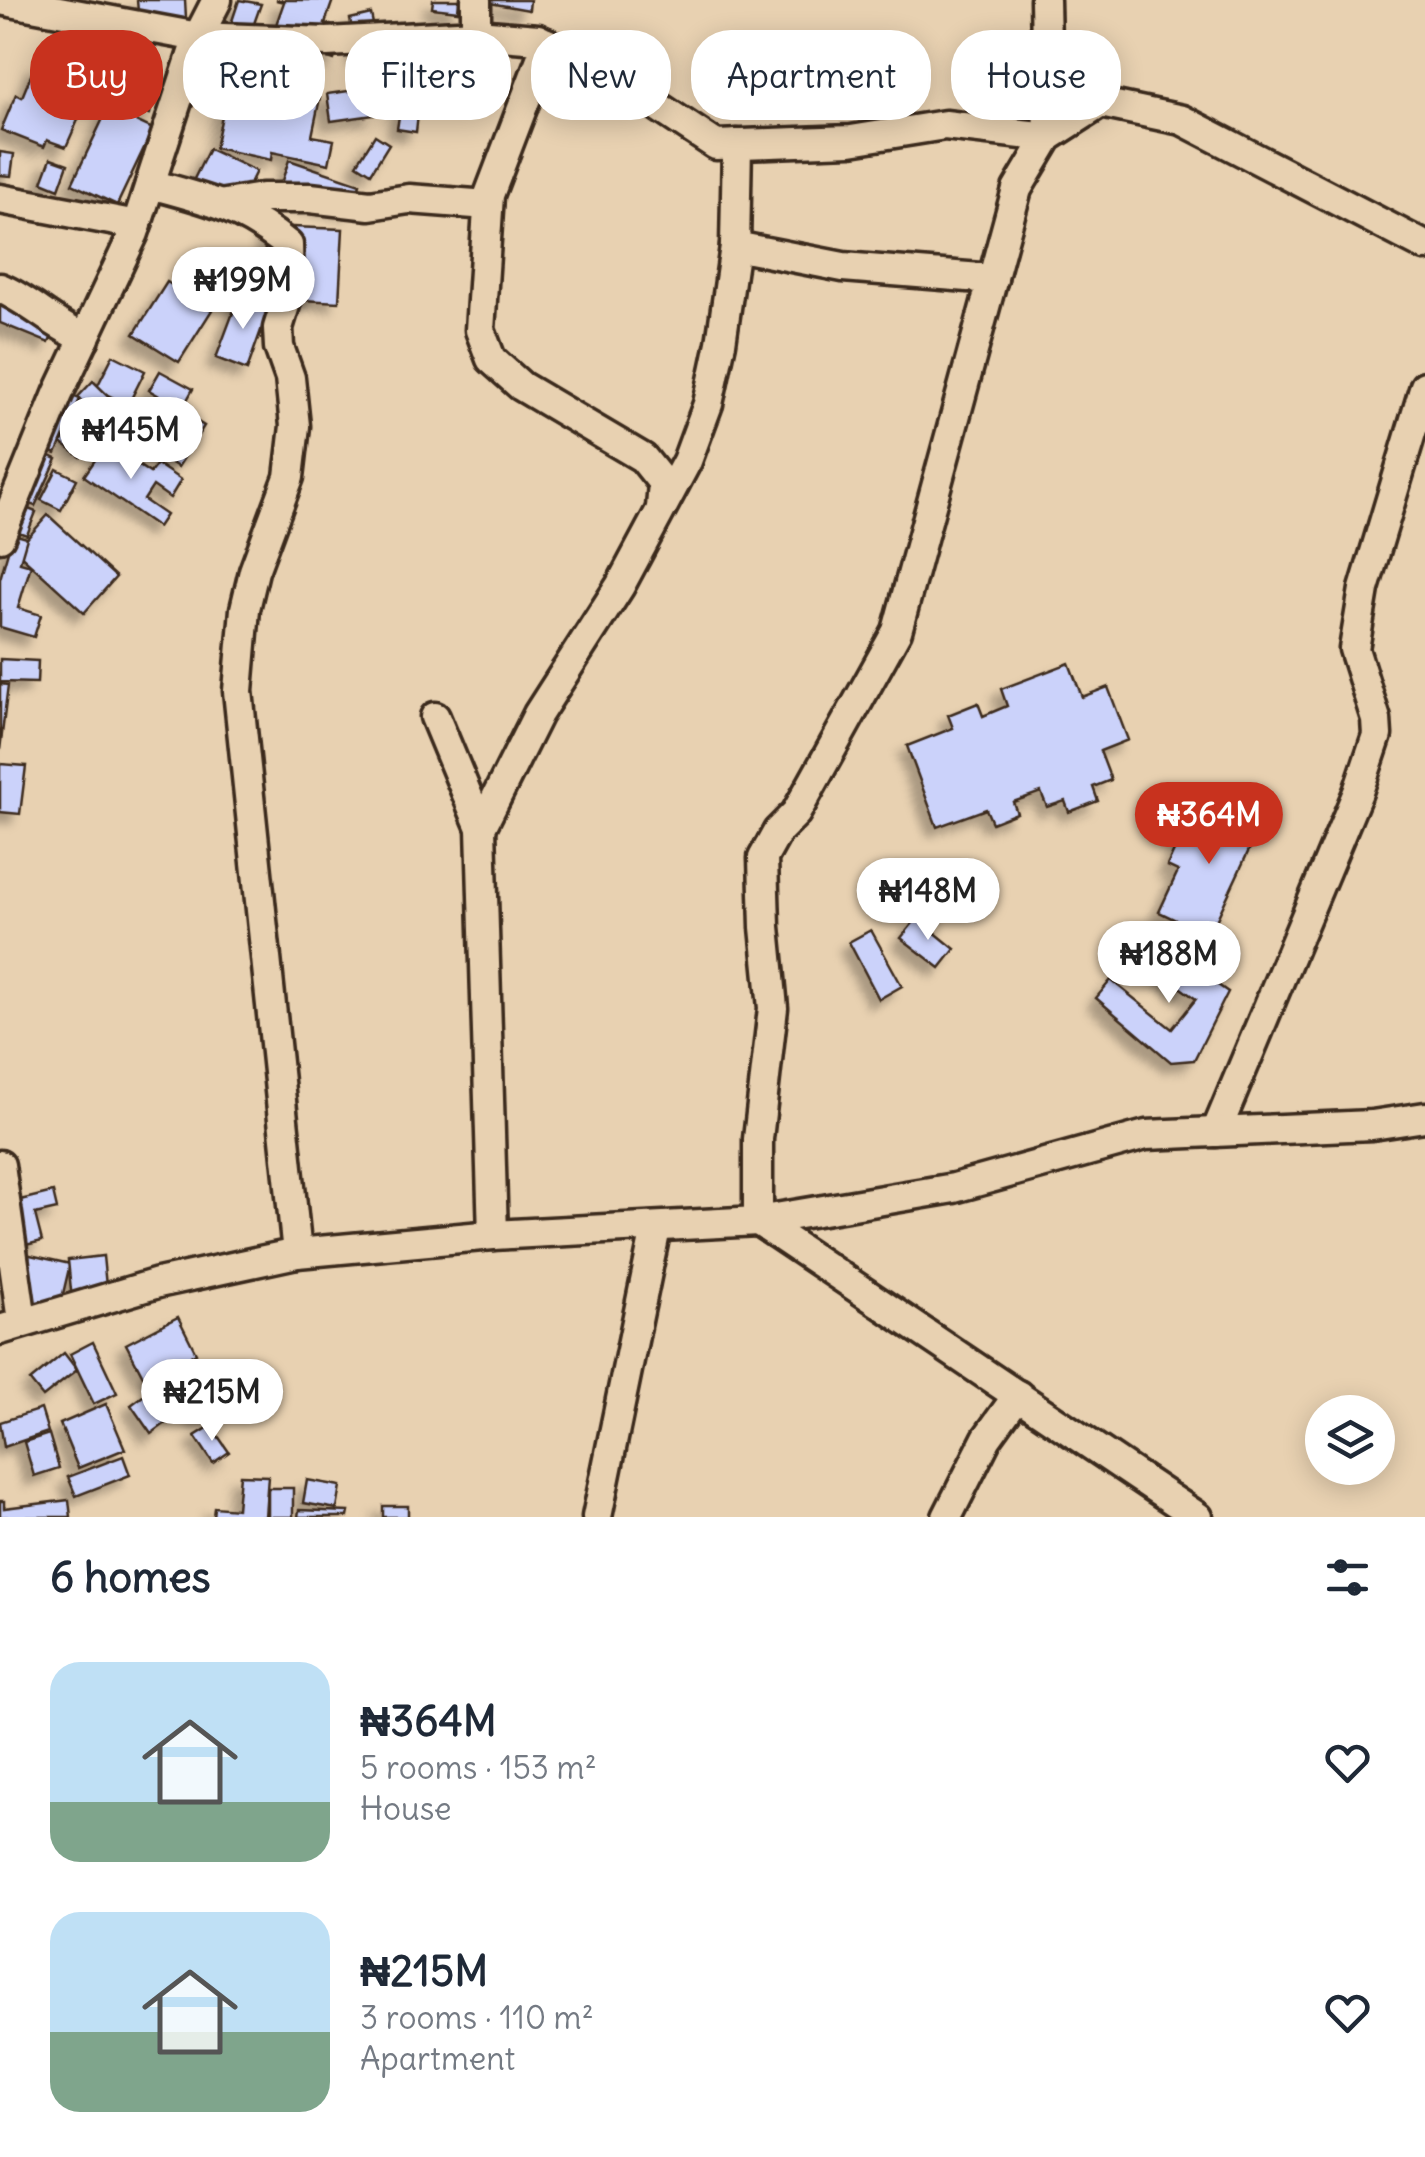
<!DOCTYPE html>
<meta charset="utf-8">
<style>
:root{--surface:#fff;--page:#f2f2f3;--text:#1f2937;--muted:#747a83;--accent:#c8321e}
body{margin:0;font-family:Delius,sans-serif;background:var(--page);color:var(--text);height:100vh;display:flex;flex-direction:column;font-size:38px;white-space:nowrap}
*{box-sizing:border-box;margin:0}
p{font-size:32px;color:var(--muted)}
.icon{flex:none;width:55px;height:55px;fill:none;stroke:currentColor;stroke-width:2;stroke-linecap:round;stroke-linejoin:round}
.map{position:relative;height:1517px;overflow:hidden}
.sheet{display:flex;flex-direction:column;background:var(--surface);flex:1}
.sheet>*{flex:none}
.top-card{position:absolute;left:30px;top:30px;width:1365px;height:90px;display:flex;gap:20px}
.controls{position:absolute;left:1305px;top:1395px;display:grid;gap:20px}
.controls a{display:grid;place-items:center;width:90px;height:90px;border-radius:50%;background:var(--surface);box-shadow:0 5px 25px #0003;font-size:50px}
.price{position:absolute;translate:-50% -85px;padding:0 22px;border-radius:35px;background:#fff;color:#222;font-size:32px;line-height:65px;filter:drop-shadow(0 2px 5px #0008)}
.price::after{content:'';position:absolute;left:50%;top:60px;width:30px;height:22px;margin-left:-15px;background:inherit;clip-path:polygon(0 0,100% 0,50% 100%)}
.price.selected{background:var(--accent);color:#fff}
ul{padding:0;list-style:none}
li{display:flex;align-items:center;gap:30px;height:250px;padding:0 50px}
li span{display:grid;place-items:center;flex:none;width:280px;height:200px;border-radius:30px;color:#555}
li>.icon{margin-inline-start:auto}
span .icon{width:120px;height:120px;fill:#fffc;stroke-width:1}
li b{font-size:42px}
h2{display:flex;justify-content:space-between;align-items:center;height:120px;padding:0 50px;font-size:42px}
.pill{padding:0 35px;border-radius:40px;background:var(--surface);box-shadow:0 5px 25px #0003;font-size:35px;line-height:90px}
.pill.selected{background:var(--accent);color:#fff}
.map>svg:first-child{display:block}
</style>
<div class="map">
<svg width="1425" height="1517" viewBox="0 0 1425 1517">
<defs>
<filter id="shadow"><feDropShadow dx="-9" dy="9" stdDeviation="5" flood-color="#0004"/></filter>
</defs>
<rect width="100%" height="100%" fill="#e8d1b1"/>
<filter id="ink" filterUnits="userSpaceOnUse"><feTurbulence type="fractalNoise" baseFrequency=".01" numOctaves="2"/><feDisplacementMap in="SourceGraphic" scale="20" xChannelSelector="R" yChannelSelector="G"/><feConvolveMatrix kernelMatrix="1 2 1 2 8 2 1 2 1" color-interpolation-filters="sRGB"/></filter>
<g filter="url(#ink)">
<g fill="#cbd2fa" stroke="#3b2a1e" stroke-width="2.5" filter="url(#shadow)">
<path d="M 137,0 L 185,0 L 186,18 L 139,23 Z"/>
<path d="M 239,0 L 261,4 L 251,32 L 271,39 L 284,2 L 276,0 L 333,0 L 325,23 L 344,30 L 334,60 L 300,49 L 290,75 L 222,51 Z"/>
<path d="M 433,0 L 459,0 L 458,11 L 432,8 Z"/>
<path d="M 473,0 L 530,0 L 529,10 Z"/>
<path d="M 371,14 L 379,54 L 358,58 L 350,19 Z"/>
<path d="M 36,63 L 84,82 L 77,98 L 62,91 L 53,110 L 78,120 L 66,147 L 47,140 L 44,147 L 1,130 L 16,94 L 22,97 Z"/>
<path d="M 452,74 L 455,98 L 405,105 L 402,80 Z"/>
<path d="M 88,75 L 155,88 L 150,114 L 83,102 Z"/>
<path d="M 230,79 L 320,98 L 312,136 L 334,140 L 329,164 L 272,152 L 271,160 L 215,148 Z"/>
<path d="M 370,88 L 374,115 L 331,121 L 327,94 Z"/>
<path d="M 401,103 L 419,105 L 416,132 L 397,129 Z"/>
<path d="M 108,108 L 153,129 L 117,205 L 72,184 Z"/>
<path d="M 375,135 L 389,144 L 371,173 L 357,164 Z"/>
<path d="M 209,149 L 256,171 L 237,210 L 190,187 Z"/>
<path d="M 0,152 L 14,154 L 11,176 L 0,175 Z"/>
<path d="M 51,158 L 68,164 L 59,189 L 42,182 Z"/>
<path d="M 289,160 L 360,184 L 352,209 L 276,198 Z"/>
<path d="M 266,226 L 343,229 L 339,302 L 283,299 L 284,264 L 264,264 Z"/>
<path d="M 242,271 L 267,276 L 262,297 L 237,292 Z"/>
<path d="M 167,282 L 212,310 L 179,362 L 134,334 Z"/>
<path d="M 0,290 L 61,315 L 49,343 L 0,323 Z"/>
<path d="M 240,294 L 270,305 L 247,370 L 216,358 Z"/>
<path d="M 113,355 L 145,371 L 128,405 L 96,389 Z"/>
<path d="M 160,371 L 193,389 L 182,409 L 149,390 Z"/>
<path d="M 93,381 L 133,420 L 118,436 L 77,398 Z"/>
<path d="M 65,393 L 80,399 L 56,454 L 41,448 Z"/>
<path d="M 145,410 L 171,426 L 180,411 L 204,426 L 178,467 L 129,436 Z"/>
<path d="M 82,412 L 102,425 L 81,457 L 61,443 Z"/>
<path d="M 106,444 L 150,473 L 157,464 L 181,480 L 170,498 L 153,486 L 144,500 L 166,515 L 158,527 L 84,476 Z"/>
<path d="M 38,450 L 57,459 L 35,506 L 16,497 Z"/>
<path d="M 57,469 L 77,479 L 61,510 L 41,500 Z"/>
<path d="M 21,506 L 36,512 L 27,535 L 12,530 Z"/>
<path d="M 48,515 L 116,577 L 84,613 L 16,551 Z"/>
<path d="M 13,534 L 27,538 L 20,562 L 31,565 L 18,608 L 41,615 L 34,637 L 0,627 L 0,579 Z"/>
<path d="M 0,659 L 38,661 L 37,683 L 0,682 Z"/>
<path d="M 1069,663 L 1082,697 L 1108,687 L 1128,740 L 1100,751 L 1111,780 L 1093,787 L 1098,801 L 1069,812 L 1065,801 L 1047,807 L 1041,792 L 1013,802 L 1017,813 L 992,823 L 986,809 L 937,827 L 907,746 L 953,728 L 948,715 L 978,703 L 983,716 L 1007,706 L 1001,689 Z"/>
<path d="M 0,684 L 8,685 L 0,750 Z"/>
<path d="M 0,764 L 26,766 L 20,814 L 0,812 Z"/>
<path d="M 1211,799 L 1262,822 L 1209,936 L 1159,912 L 1178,871 L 1167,866 L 1179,840 L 1190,845 Z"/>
<path d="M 917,918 L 955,949 L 940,968 L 901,938 Z"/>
<path d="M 871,930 L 902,986 L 879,999 L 849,942 Z"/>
<path d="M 1147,936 L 1228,992 L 1194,1060 L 1171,1062 L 1096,998 L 1111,980 L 1172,1029 L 1196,999 L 1134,954 Z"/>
<path d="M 53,1192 L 57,1209 L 35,1214 L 42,1241 L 22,1246 L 12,1202 Z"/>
<path d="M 17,1252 L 70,1264 L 59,1311 L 6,1299 Z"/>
<path d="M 103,1256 L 107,1296 L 72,1300 L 68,1260 Z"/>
<path d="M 178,1317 L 196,1353 L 145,1380 L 126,1344 Z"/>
<path d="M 93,1342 L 117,1393 L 94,1404 L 70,1354 Z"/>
<path d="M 64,1353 L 77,1370 L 43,1397 L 30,1381 Z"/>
<path d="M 187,1363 L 208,1392 L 151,1434 L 131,1405 Z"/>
<path d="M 229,1377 L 240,1395 L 201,1421 L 190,1403 Z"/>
<path d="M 106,1404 L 125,1449 L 78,1468 L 60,1424 Z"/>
<path d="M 41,1409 L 48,1432 L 4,1447 L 0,1422 Z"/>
<path d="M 211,1426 L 229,1452 L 213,1463 L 195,1436 Z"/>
<path d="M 49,1434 L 59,1468 L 34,1476 L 24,1442 Z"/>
<path d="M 123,1456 L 130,1475 L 76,1496 L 68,1477 Z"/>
<path d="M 240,1475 L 268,1476 L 265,1517 L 213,1517 L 214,1507 L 237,1509 Z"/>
<path d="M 307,1480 L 341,1486 L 337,1509 L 303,1503 Z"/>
<rect x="268" y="1488" width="25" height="29"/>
<path d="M 69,1500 L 71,1517 L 0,1517 L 0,1501 L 4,1501 L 4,1508 Z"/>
<rect x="383" y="1506" width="25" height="11"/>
<path d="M 299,1510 L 349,1512 L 348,1517 L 298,1517 Z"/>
</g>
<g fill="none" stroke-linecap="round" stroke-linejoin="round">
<g stroke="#3b2a1e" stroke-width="35">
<g id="minor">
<path d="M 0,0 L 198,37 L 327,42 L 476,34 L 538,39 L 615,78 L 716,145 L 851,140 L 945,125 L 1048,137"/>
<path d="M 1045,0 L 1048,137"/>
<path d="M 476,34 L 476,0"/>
<path d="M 547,43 L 489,195 L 480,330 L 491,359 L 521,386 L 643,458 L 663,483 L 661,508"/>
<path d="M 150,184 C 206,199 242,207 288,245 L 289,292 L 278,328 L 279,347 L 290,378 L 295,426 L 289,477 L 254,571 L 245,609 L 238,691 L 297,1253"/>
<path d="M 0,199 L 137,225"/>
<path d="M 225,204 L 262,198 L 310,198 L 370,205 L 409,199 L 488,205"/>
<path d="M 735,246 L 843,267 L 993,279"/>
<path d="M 0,288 C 31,301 53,325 85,338"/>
<path d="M 0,537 L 58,394 L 134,233 L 198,37 L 217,0"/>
<path d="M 435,717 L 481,828 L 493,1235"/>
<path d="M 481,828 L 538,714 L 620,586 L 687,461 L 708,404 L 721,343 L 735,246 L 737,144"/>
<path d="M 1216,1132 L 1358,792 L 1377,735 L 1376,719 L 1354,649 L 1364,589 L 1425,386"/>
<path d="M 0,1165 L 22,1321"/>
<path d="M 0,1330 L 158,1283 L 297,1253 L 493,1235 L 758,1221 L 954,1188 L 1146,1135 L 1372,1125 L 1425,1117"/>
<path d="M 597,1517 L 656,1228"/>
<path d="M 947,1517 L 987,1438 L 1018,1395"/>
<path d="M 1198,1517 L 758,1221 L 758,1139 L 773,1008 L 765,927 L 763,858 L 778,831 L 796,813 L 897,631 L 1017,189 L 1048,137 L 1101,103 L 1182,120 L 1425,246"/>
</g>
</g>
<use href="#minor" stroke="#e8d1b1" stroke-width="28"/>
</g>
</g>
</svg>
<div class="controls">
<a><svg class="icon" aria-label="layers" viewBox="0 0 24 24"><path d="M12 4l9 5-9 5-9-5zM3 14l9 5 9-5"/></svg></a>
</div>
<b class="price" style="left:243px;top:332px">₦199M</b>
<b class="price" style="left:131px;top:482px">₦145M</b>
<b class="price selected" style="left:1209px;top:867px">₦364M</b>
<b class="price" style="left:928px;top:943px">₦148M</b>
<b class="price" style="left:1169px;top:1006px">₦188M</b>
<b class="price" style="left:212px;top:1444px">₦215M</b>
<div class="top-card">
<a class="pill selected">Buy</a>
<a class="pill">Rent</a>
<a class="pill">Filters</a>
<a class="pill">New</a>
<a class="pill">Apartment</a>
<a class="pill">House</a>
</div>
</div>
<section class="sheet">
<h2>6 homes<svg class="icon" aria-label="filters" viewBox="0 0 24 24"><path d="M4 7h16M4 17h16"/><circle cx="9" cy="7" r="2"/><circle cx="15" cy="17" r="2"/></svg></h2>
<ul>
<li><span style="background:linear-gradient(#bfe0f5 70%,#7fa58c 0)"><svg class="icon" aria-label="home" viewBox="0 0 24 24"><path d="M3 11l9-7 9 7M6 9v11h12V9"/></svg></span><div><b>₦364M</b><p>5 rooms · 153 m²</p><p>House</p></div><svg class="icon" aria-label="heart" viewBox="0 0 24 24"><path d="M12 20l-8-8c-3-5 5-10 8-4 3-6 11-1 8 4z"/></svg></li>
<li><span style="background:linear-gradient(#bfe0f5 60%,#7fa58c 0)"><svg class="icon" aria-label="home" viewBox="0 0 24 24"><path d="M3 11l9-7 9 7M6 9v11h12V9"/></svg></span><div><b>₦215M</b><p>3 rooms · 110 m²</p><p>Apartment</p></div><svg class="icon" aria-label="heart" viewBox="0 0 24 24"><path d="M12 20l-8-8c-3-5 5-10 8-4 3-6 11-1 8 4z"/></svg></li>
</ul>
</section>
